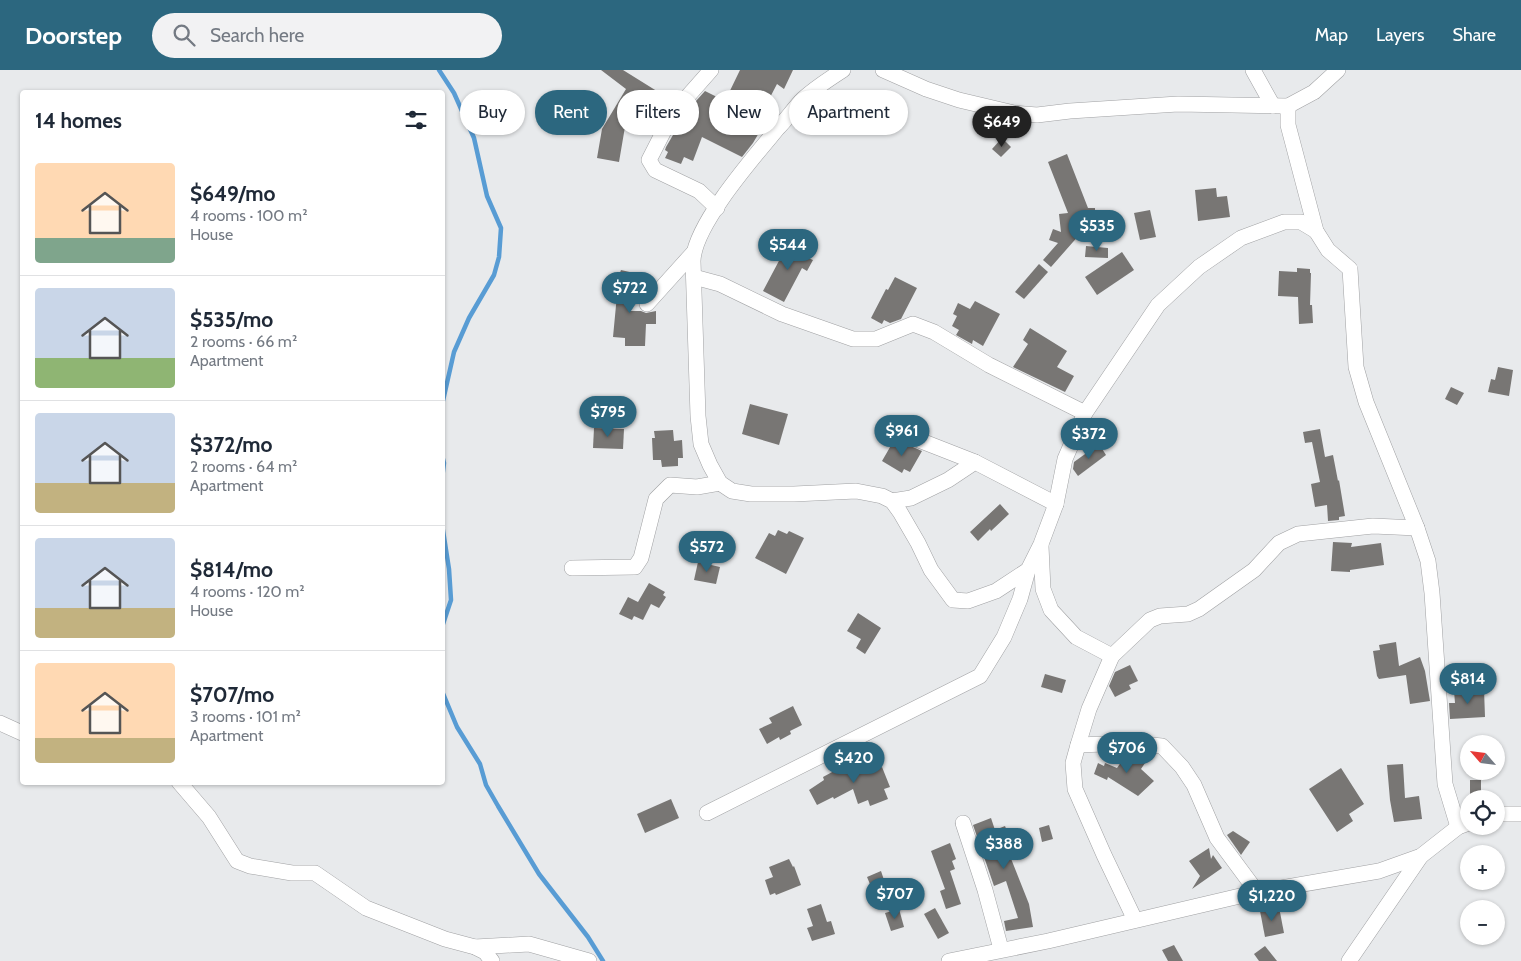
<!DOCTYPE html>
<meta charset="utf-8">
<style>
:root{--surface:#fff;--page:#f2f2f3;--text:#1f2937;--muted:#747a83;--line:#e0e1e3;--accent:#2c677f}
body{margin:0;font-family:Cabin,sans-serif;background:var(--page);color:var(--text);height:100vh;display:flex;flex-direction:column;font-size:19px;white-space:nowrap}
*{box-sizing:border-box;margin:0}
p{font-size:16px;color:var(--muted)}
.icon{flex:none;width:28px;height:28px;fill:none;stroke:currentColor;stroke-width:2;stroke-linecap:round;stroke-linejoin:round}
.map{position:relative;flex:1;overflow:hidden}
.details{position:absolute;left:20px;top:20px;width:425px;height:695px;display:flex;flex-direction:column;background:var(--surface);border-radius:5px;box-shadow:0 1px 4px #0004}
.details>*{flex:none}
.guide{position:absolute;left:460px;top:20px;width:475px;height:45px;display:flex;gap:10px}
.needle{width:32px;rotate:298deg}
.tools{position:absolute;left:1460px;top:665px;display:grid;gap:10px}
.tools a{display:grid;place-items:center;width:45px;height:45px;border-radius:50%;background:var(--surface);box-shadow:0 1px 4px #0004;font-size:25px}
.price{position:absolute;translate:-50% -42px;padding:0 11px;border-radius:18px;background:var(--accent);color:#fff;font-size:16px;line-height:32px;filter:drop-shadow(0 1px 2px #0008)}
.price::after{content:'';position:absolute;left:50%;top:30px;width:15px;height:11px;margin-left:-8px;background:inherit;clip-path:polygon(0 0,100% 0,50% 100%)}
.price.on{background:#222;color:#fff}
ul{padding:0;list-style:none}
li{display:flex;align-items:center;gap:15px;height:125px;padding:0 15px}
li+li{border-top:1px solid var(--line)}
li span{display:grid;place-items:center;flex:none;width:140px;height:100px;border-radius:5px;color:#555}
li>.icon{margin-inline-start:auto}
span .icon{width:60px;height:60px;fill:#fffc;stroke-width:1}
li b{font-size:21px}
h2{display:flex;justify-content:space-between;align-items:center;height:60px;padding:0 15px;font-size:21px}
.pill{padding:0 18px;border-radius:22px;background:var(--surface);box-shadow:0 1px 4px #0004;font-size:18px;line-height:45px}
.pill.on{background:var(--accent);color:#fff}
header{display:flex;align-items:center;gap:30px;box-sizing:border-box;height:70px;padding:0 25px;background:var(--accent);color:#fff}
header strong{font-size:24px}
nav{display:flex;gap:28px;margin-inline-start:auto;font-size:18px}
.search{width:350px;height:45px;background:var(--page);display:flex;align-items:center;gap:12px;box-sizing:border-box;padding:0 18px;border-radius:28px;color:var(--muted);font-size:19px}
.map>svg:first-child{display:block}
</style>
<header>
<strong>Doorstep</strong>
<div class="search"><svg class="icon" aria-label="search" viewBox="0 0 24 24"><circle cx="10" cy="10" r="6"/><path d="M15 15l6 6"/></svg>Search here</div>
<nav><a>Map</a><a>Layers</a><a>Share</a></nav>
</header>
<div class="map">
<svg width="1521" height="891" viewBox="0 0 1521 891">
<rect width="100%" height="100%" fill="#e8eaec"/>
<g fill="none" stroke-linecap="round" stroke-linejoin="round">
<g stroke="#589cd4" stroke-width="4.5">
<path d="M 439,0 L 454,23 L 474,68 L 487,126 L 501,158 L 499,187 L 494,205 L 469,248 L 454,282 L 442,335"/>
<path d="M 442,385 L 444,393 L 442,409"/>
<path d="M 442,454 L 449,499 L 451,530 L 442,557"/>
<path d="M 442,621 L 457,657 L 480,694 L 486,715 L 498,736 L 539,804 L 588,867 L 603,891"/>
</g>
</g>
<g fill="#787674">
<path d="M 601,0 L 623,0 L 668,28 L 646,64 L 626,51 L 619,92 L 597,88 L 602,59 L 626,19 Z"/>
<path d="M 740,0 L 793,0 L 784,19 L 777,14 L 754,58 L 760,61 L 753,73 L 742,87 L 702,67 L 693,91 L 684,87 L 681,94 L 665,88 L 668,82 L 665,80 L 666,77 L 687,41 L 705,21 L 725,31 Z"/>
<path d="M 1002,68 L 1011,77 L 1001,87 L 992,79 Z"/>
<path d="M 1067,84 L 1088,138 L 1095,138 L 1095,147 L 1051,197 L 1043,190 L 1058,173 L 1049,170 L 1053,159 L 1061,162 L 1059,144 L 1068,143 L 1048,92 Z"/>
<path d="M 1216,118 L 1217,127 L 1227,126 L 1230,147 L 1198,151 L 1195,120 Z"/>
<path d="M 1150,140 L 1156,167 L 1140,170 L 1134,143 Z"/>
<path d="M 790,170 L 810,180 L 806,187 L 813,190 L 807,201 L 802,198 L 784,232 L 763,221 Z"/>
<path d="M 1086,176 L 1108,178 L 1108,188 L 1085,187 Z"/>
<path d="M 1122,182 L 1134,200 L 1097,225 L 1085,207 Z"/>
<path d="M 1039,194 L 1048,202 L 1024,229 L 1015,222 Z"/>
<path d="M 1297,198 L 1310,199 L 1310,203 L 1311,203 L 1310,235 L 1312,235 L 1313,253 L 1299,254 L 1298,227 L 1278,226 L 1279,201 L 1297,202 Z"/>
<path d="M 621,200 L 638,204 L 628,241 L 641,241 L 646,243 L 656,241 L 656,254 L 646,254 L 645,276 L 625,276 L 625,268 L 613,267 L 617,225 L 620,212 L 617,211 Z"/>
<path d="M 895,207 L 917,218 L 901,249 L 890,253 L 884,250 L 882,254 L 871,248 L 886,219 L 888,220 Z"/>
<path d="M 975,231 L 1000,244 L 983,276 L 973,270 L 972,274 L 956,265 L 959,260 L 952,256 L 957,246 L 953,244 L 958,233 L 970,239 Z"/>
<path d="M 1030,258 L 1067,281 L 1057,297 L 1074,306 L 1065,322 L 1013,297 L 1028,274 L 1023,270 Z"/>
<path d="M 1498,297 L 1513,300 L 1509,326 L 1488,322 L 1491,309 L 1495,310 Z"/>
<path d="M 1451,317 L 1464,323 L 1457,335 L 1445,329 Z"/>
<path d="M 750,334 L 788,344 L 779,375 L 742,364 Z"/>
<path d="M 594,358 L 624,359 L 623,379 L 593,378 Z"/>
<path d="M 1320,359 L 1325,387 L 1333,385 L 1338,411 L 1339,410 L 1345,446 L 1339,447 L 1339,450 L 1328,451 L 1327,435 L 1315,437 L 1311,414 L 1320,412 L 1312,372 L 1305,373 L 1303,362 Z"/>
<path d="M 673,360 L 674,371 L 682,370 L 683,388 L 678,388 L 678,396 L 662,397 L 661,390 L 653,390 L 652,368 L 655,368 L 654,361 Z"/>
<path d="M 899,371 L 922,381 L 910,402 L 904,399 L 902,403 L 882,391 L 893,372 L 897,374 Z"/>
<path d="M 1099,374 L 1106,385 L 1078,406 L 1073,399 L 1074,392 Z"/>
<path d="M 1000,434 L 1009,444 L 991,461 L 990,459 L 978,471 L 970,462 Z"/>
<path d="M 778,460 L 787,464 L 789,461 L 804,468 L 786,504 L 755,488 L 769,463 L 775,466 Z"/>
<path d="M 1333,472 L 1352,473 L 1351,477 L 1381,473 L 1384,495 L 1350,500 L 1350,502 L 1331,501 Z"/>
<path d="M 698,492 L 720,497 L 716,514 L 694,510 Z"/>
<path d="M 649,513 L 665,522 L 663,525 L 666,527 L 659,538 L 651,534 L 643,550 L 634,546 L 632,550 L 619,544 L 628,527 L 638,532 Z"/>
<path d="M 858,543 L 881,558 L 865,584 L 856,578 L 861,569 L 847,561 Z"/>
<path d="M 1396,572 L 1399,596 L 1420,587 L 1425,601 L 1430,631 L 1410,634 L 1406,605 L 1379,609 L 1377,606 L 1373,581 L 1380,580 L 1379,575 Z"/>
<path d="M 1130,595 L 1138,611 L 1129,615 L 1131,619 L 1115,627 L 1109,616 L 1115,602 Z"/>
<path d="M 1045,604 L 1066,610 L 1062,623 L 1041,617 Z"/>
<path d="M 1484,619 L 1485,647 L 1450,649 L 1449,633 L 1455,633 L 1454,621 Z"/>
<path d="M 793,636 L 802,655 L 790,661 L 791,664 L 780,670 L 779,667 L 767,674 L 759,659 L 772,653 L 769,648 Z"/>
<path d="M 1128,682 L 1145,693 L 1141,699 L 1154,711 L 1138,726 L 1108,707 L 1107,710 L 1094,704 L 1098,693 L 1104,696 L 1105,693 L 1117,698 Z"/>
<path d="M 872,688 L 877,699 L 882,697 L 890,717 L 884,719 L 888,729 L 870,736 L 868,730 L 858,734 L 853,719 L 834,729 L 833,727 L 817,735 L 809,720 L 824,710 L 823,707 L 834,701 L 835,703 Z"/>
<path d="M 1403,694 L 1405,728 L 1419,726 L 1422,749 L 1394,752 L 1390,730 L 1387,695 Z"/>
<path d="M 1341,698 L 1364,734 L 1349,744 L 1353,751 L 1337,762 L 1309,719 Z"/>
<rect x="1470" y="710" width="11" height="19"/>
<path d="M 671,729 L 679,748 L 645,763 L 637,744 Z"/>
<path d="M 991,748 L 995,760 L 1005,756 L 1012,774 L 1006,776 L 1029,834 L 1033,857 L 1006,861 L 1004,851 L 1018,848 L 1006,811 L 994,816 L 973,755 Z"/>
<path d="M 1049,755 L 1053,769 L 1042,772 L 1039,758 Z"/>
<path d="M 1233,761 L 1250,772 L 1241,785 L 1227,765 Z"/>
<path d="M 950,773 L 956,789 L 952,791 L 955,799 L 950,801 L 961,834 L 946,839 L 940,821 L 945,819 L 931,781 Z"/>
<path d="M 1209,778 L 1211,789 L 1213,785 L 1222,798 L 1192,819 L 1200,806 L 1189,791 Z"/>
<path d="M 789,789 L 793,797 L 794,796 L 801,815 L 776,825 L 775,823 L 770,825 L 765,810 L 773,807 L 769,797 Z"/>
<path d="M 881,801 L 885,813 L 872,819 L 867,807 Z"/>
<path d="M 905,809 L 909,831 L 891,834 L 887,812 Z"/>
<path d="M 821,834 L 827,852 L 831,851 L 835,864 L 812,871 L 807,858 L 813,856 L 807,839 Z"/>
<path d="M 1279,837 L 1284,863 L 1265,867 L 1260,841 Z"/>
<path d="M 935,838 L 949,863 L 938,869 L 924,844 Z"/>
<path d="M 899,839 L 904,857 L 891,861 L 885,843 Z"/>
<path d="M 1174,875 L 1183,891 L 1168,891 L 1162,880 Z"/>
<path d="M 1265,876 L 1277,891 L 1259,891 L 1254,884 Z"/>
</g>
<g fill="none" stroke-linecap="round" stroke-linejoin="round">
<g stroke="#a0a1a3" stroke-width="16">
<g id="minor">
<path d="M 711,0 L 673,43 L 649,90 L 655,100 L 699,121 L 717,138"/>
<path d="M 843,0 C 829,9 815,18 803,29 C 794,38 787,49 778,58 C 754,87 694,155 693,191 L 698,346 L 701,374 L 710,395 L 720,413 L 732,421 L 751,424 L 794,424 L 856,421 L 882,426 L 892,431 L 900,442 L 918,473 L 931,500 L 953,530 L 968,531 L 996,521 L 1028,500 L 1041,474 L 1056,434 L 1065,389 L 1085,343 L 1158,235 L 1199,197 L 1241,168 L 1284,152 L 1301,152 L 1316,161"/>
<path d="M 883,0 L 926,19 L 959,30 L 1014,43 L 1037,45 L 1070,41 L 1178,34 L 1288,36 L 1314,22 L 1338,0"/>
<path d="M 1253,0 L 1273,36"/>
<path d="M 1288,36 L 1288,55 L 1316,161 L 1328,180 L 1350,199 L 1356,297 L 1366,332 L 1417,458 L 1428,491 L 1432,523 L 1445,714 L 1458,757"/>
<path d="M 694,207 L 720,214 L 782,244 L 853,269 L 876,269 L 913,254 L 934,262 L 989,295 L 1085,343"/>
<path d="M 647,234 L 693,183"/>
<path d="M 906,365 L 975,392"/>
<path d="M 892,431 L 911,428 L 948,410 L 975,392 L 1056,434"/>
<path d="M 1041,476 L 1043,519 L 1051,540 L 1076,567 L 1112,586 L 1150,550 L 1160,546 L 1188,544 L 1199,539 L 1254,500 L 1279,473 L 1298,464 L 1373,456 L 1417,458"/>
<path d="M 572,498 L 635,497 L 641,488 L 656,429 L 670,415 L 697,417 L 720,413"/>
<path d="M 1112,586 L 1089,639 L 1078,675 L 1073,693 L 1075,719 L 1104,785 L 1135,850"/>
<path d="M 0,653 L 22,663"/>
<path d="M 1078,675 L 1131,673 L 1162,676 L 1182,697 L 1194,715 L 1217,768 L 1257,822"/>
<path d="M 179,712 L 209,747 L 237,791 L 250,796 L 292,803 L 315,803 L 366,838 L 445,869 L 475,877 L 485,882 L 492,891"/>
<path d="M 707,743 L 980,606 L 1004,567 L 1020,529 L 1028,500"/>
<path d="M 1496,744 L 1521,744"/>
<path d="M 963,753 L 985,820 L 1001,879"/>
<path d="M 475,877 L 529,874 L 589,891"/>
<path d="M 949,891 L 1048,871 L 1257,822 L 1379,801 L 1421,786 L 1458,757 L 1469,753"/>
<path d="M 1349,891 L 1421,786"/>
</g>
</g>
<use href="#minor" stroke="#fff" stroke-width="15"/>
</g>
</svg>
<div class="tools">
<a><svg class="needle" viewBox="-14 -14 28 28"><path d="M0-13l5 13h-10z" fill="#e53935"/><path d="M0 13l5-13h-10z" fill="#747a83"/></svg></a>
<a><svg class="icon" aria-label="locate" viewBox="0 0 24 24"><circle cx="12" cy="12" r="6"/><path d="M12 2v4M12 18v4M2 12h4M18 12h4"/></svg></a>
<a>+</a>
<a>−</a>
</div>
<b class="price on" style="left:1002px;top:78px">$649</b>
<b class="price" style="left:1097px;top:182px">$535</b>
<b class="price" style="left:788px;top:201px">$544</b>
<b class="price" style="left:630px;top:244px">$722</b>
<b class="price" style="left:608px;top:368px">$795</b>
<b class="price" style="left:902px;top:387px">$961</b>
<b class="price" style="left:1089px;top:390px">$372</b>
<b class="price" style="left:707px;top:503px">$572</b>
<b class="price" style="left:1468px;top:635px">$814</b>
<b class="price" style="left:1127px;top:704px">$706</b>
<b class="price" style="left:854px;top:714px">$420</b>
<b class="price" style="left:1004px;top:800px">$388</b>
<b class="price" style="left:895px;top:850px">$707</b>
<b class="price" style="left:1272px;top:852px">$1,220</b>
<div class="guide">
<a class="pill">Buy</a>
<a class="pill on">Rent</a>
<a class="pill">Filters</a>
<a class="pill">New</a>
<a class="pill">Apartment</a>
</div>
<section class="details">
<h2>14 homes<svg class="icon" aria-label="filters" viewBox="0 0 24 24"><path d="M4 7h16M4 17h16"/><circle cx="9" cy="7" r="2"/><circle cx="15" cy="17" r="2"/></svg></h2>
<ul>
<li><span style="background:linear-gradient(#ffd9b3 75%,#7fa58c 0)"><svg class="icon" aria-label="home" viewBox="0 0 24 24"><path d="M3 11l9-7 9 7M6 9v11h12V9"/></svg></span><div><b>$649/mo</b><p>4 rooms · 100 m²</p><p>House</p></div></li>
<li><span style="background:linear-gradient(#c9d6e8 70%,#8fb573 0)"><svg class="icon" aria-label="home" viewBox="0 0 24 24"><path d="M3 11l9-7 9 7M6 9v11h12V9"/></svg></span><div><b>$535/mo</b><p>2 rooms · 66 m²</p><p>Apartment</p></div></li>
<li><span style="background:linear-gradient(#c9d6e8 70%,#c2b280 0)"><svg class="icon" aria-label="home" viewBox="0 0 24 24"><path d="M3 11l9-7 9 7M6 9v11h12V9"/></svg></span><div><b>$372/mo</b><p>2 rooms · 64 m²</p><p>Apartment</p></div></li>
<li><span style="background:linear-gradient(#c9d6e8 70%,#c2b280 0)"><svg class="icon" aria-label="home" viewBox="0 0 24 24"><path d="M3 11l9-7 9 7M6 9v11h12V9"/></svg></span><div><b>$814/mo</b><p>4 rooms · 120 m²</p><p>House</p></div></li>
<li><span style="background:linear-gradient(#ffd9b3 75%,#c2b280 0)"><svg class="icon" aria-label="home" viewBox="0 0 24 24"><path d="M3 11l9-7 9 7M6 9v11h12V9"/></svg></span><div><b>$707/mo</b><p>3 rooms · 101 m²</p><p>Apartment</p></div></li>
</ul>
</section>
</div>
